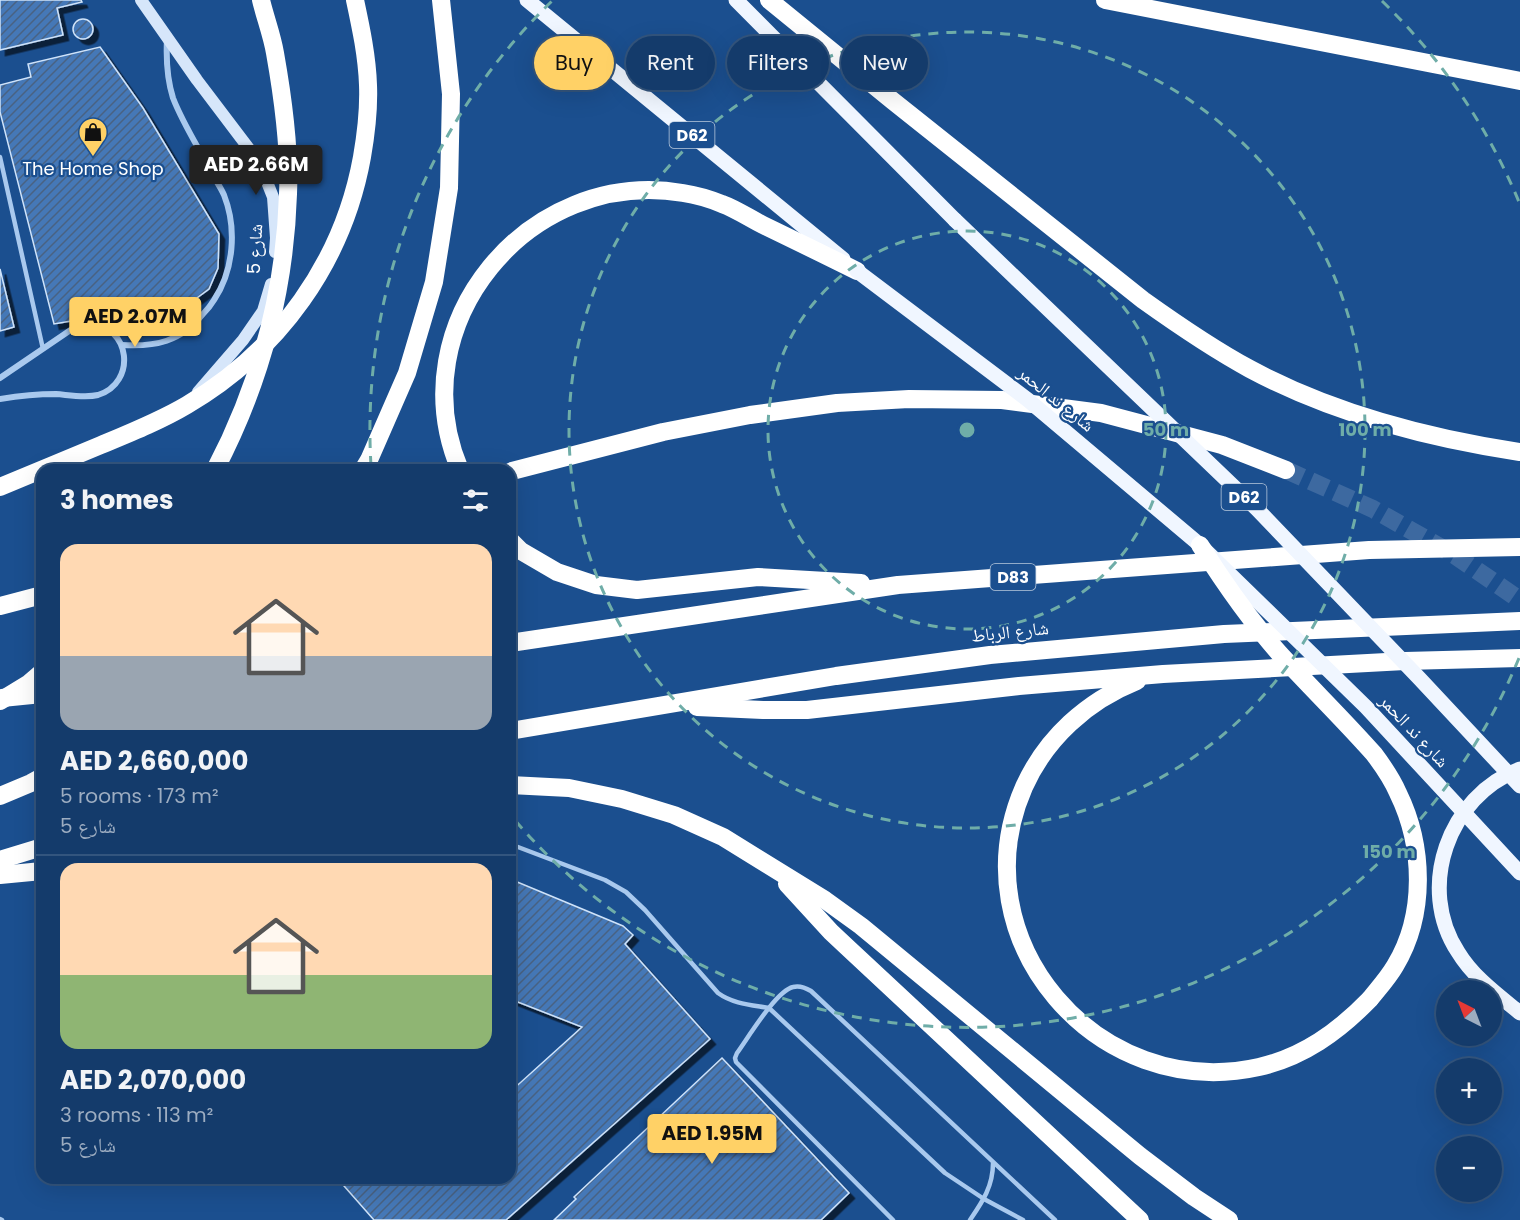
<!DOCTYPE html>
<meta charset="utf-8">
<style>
:root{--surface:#143b6b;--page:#214673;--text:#f1f3f6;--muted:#9dadc1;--line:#33557e;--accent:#ffd166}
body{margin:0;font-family:Poppins,"Noto Naskh Arabic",sans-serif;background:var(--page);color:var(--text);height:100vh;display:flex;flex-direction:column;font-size:22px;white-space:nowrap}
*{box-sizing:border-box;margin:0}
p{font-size:20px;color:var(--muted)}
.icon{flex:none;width:33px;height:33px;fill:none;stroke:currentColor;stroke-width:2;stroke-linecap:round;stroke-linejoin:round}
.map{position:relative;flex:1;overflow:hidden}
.drawer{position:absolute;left:36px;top:464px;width:480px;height:720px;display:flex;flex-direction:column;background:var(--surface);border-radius:18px;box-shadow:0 6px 24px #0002,0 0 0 2px var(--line)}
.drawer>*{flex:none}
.top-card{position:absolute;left:534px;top:36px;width:570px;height:54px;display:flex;gap:12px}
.needle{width:39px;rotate:318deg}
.fabs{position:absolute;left:1436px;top:980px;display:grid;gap:12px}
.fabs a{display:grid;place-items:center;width:66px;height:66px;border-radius:50%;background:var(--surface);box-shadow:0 6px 24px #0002,0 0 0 2px var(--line);font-size:30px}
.price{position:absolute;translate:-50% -51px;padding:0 14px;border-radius:6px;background:var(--accent);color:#111;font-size:20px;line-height:39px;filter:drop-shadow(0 2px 3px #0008)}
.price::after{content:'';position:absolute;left:50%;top:36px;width:18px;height:14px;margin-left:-9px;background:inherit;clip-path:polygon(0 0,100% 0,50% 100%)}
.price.on{background:#222;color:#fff}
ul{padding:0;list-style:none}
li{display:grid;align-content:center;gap:12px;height:318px;padding:0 24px}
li+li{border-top:2px solid var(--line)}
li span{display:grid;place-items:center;height:186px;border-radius:18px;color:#555}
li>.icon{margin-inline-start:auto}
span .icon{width:108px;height:108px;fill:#fffc;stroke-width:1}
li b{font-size:26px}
h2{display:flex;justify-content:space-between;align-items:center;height:72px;padding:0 24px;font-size:26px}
.chip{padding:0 21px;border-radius:27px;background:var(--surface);box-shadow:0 6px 24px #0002,0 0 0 2px var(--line);font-size:21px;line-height:54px}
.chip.on{background:var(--accent);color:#111}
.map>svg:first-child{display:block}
</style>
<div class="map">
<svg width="1520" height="1220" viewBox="0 0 1520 1220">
<defs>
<pattern id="building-hatch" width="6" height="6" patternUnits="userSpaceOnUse" patternTransform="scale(1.5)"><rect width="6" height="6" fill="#4478b7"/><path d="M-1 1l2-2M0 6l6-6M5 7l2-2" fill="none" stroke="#486282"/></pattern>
<filter id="shadow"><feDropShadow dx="5.5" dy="5.5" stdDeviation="0" flood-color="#0009"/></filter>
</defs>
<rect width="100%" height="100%" fill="#1b4f8f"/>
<g fill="url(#building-hatch)" stroke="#cfe3fa" stroke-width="1.5" filter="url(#shadow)">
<path d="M 0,0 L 81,0 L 82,2 L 57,8 L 63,35 L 0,50 Z"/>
<circle cx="83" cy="29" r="10"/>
<path d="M 100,47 L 143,108 L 219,234 L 218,268 L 209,289 L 194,300 L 54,324 L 0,112 L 0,85 L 31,77 L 28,64 Z"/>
<path d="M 0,269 L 14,327 L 0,331 Z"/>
<path d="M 510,879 L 623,926 L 633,935 L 625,944 L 710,1039 L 506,1220 L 374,1220 L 337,1178 L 510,1178 L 510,1092 L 582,1027 L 510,999 Z"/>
<path d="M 722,1058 L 849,1193 L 821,1220 L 554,1220 L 576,1199 L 574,1197 Z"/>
</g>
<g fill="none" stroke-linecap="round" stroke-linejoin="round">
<path stroke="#3d69a0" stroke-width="18" stroke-dasharray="18 9" stroke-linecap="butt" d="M 1286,470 L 1373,509 L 1456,556 L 1520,600"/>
<g stroke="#a9c9ee" stroke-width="4.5">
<path d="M 0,157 L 43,349"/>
<path d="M 510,844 L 605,880 L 626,892 L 645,910 L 718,993 C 733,1004 752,1005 769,1008 L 945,1173 L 984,1199 L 1023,1220"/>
<path d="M 0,1219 L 2,1220"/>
<path d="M 893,1220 L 736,1062 L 735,1058 L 737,1053 C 748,1038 776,991 793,987 C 800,985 806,988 811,991 L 1055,1220"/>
<path d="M 970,1220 C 983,1201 993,1186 993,1163"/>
</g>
<g stroke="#a9c9ee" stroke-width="6">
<path d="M 122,345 C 155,347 181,342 203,314 C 207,310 211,305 214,300 C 234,270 237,228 224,195 C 221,188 216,181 213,175 C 200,150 183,124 173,98 C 167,79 166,59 167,39"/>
<path d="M 0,378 L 75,327 C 80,326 85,324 89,324 C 131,325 137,383 98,395 C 85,398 69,395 56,394 C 37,394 18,396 0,399"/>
</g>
<g stroke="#d6e6fa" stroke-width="12">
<path d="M 141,0 L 197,80 L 259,162 L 273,197 L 276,238 L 275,252"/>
<path d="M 198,392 L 243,340 L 263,311 L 271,284"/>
</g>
<g stroke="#f0f6ff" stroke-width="15">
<path d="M 527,0 L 843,259"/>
<path d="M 736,0 L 955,220"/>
<path d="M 1520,769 C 1448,796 1416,888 1458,952 C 1473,977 1498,995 1520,1013"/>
</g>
<g stroke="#fff" stroke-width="18">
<path d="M 769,0 L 893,101 L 1143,300 C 1178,325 1213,349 1250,369 C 1334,414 1427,438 1520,452"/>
<path d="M 1105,0 L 1520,81"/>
<path d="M 363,470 L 369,460 L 407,373 L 434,282 L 449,188 L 451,94 L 441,0"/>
<path d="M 460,470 C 398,324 529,167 683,193 C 696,195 710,199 722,204 C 736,209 749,218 763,225 C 794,240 825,255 857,271"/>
<path d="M 512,471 L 663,432 L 750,415 L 837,403 L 909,399 L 1002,400 L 1101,413 L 1222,445 L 1286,470"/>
<path d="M 0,487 C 34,473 67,459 101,445 C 130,433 160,421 187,405 C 279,351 343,262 362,157 C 366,134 369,109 368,85 C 367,56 361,28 355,0"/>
<path d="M 510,540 L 521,551 L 557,572 L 596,585 L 637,590 L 758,577 L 861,583"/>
<path d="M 0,606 L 42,595"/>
<path d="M 510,643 L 898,585 L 1369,550 L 1520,547"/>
<path d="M 1137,681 C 1087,701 1046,738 1024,787 C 957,940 1098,1103 1259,1067 C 1303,1057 1338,1032 1370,999"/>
<path d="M 2,698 L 42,694"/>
<path d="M 697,707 L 763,710 L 807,710 L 1019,686 L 1163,674 L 1405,661 L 1520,658"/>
<path d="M 510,731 L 836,676 L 990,655 L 1224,634 L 1520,621"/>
<path d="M 510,785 L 569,788 L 622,799 L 674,815 L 723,837 L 825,900 L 861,926 L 1140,1156 L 1194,1197 L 1229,1220"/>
<path d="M 0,796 L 31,783 L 42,777"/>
<path d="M 0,860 L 42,847"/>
<path d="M 0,875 L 42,871"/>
<path d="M 787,884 L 831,932 L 847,947 L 1140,1220"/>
</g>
<g stroke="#f0f6ff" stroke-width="15">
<path d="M 955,220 L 1257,509 L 1419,678 L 1520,786"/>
<path d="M 857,271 L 1028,400 L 1200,545 L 1366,707 L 1520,873"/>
</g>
<g stroke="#fff" stroke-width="18">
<path d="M 215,470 C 260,384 285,290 288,194 C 290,148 283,98 275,53 C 272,35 265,17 261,0"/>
<path d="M 1200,545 C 1224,583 1249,619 1279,653 C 1310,687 1343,719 1374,754 C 1383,766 1392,779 1398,793 C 1424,846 1426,915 1395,966 C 1388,978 1378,989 1370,999"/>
<path d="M 0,701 L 28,684 L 42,672"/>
</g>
</g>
<g fill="none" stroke="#6fada8" stroke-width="3" stroke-dasharray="10 8">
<circle cx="967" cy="430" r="199"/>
<circle cx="967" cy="430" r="398"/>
<path d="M1519 658A597 597 0 0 1 513 818M371 466A597 597 0 0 1 552 1M1382 1A597 597 0 0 1 1519 202"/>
</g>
<defs>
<g id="shop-pin" transform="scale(1.5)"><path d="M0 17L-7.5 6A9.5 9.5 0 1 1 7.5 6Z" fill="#ffd166" stroke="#1b4f8f"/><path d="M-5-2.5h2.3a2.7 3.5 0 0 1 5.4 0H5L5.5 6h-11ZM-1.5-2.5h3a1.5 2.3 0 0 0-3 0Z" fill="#111"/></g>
</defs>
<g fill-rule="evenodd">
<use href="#shop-pin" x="93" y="132"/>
</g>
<g text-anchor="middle" stroke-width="4.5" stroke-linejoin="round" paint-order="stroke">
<g fill="#1b4f8f" stroke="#bbcadd" stroke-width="1.5">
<rect x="669.5" y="122" width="45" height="26" rx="4.5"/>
<rect x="1221.5" y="484" width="45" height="26" rx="4.5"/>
<rect x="990.5" y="564" width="45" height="26" rx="4.5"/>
</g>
<g font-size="16" font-weight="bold" fill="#fff">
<text x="692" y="141">D62</text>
<text x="1244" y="503">D62</text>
<text x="1013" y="583">D83</text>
</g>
<g font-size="18" fill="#fff" stroke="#1b4f8f">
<text x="93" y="175">The Home Shop</text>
</g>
<g font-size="18" fill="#fff" stroke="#1b4f8f">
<text transform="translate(255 249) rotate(-87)" y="6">شارع 5</text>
<text transform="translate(1056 399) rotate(39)" y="6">شارع ند الحمر</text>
<text transform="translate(1010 632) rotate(-6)" y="6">شارع الرباط</text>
<text transform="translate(1414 731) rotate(47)" y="6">شارع ند الحمر</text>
</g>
</g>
<circle cx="967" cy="430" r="9" fill="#6fada8" stroke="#1b4f8f" stroke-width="3"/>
<g font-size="18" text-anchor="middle" font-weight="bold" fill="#6fada8" stroke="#1b4f8f" stroke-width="4.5" stroke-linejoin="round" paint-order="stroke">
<text x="1166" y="436">50 m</text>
<text x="1365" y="436">100 m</text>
<text x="1389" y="858">150 m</text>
</g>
</svg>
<div class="fabs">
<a><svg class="needle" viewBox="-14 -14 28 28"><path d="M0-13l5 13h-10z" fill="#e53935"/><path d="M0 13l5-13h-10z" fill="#9dadc1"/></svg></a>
<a>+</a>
<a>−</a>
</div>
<b class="price on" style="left:256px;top:196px">AED 2.66M</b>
<b class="price" style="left:135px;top:348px">AED 2.07M</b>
<b class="price" style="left:712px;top:1165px">AED 1.95M</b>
<div class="top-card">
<a class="chip on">Buy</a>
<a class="chip">Rent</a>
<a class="chip">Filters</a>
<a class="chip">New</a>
</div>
<section class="drawer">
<h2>3 homes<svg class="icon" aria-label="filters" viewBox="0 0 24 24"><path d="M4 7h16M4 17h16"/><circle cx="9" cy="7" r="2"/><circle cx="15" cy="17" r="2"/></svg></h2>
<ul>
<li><span style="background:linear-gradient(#ffd9b3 60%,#9aa5b1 0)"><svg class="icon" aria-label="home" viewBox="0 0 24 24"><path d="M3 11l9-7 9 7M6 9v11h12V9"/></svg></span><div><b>AED 2,660,000</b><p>5 rooms · 173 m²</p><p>شارع 5</p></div></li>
<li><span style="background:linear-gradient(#ffd9b3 60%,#8fb573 0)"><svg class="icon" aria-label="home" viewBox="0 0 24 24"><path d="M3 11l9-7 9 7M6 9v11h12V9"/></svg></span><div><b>AED 2,070,000</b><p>3 rooms · 113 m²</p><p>شارع 5</p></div></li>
</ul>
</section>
</div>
